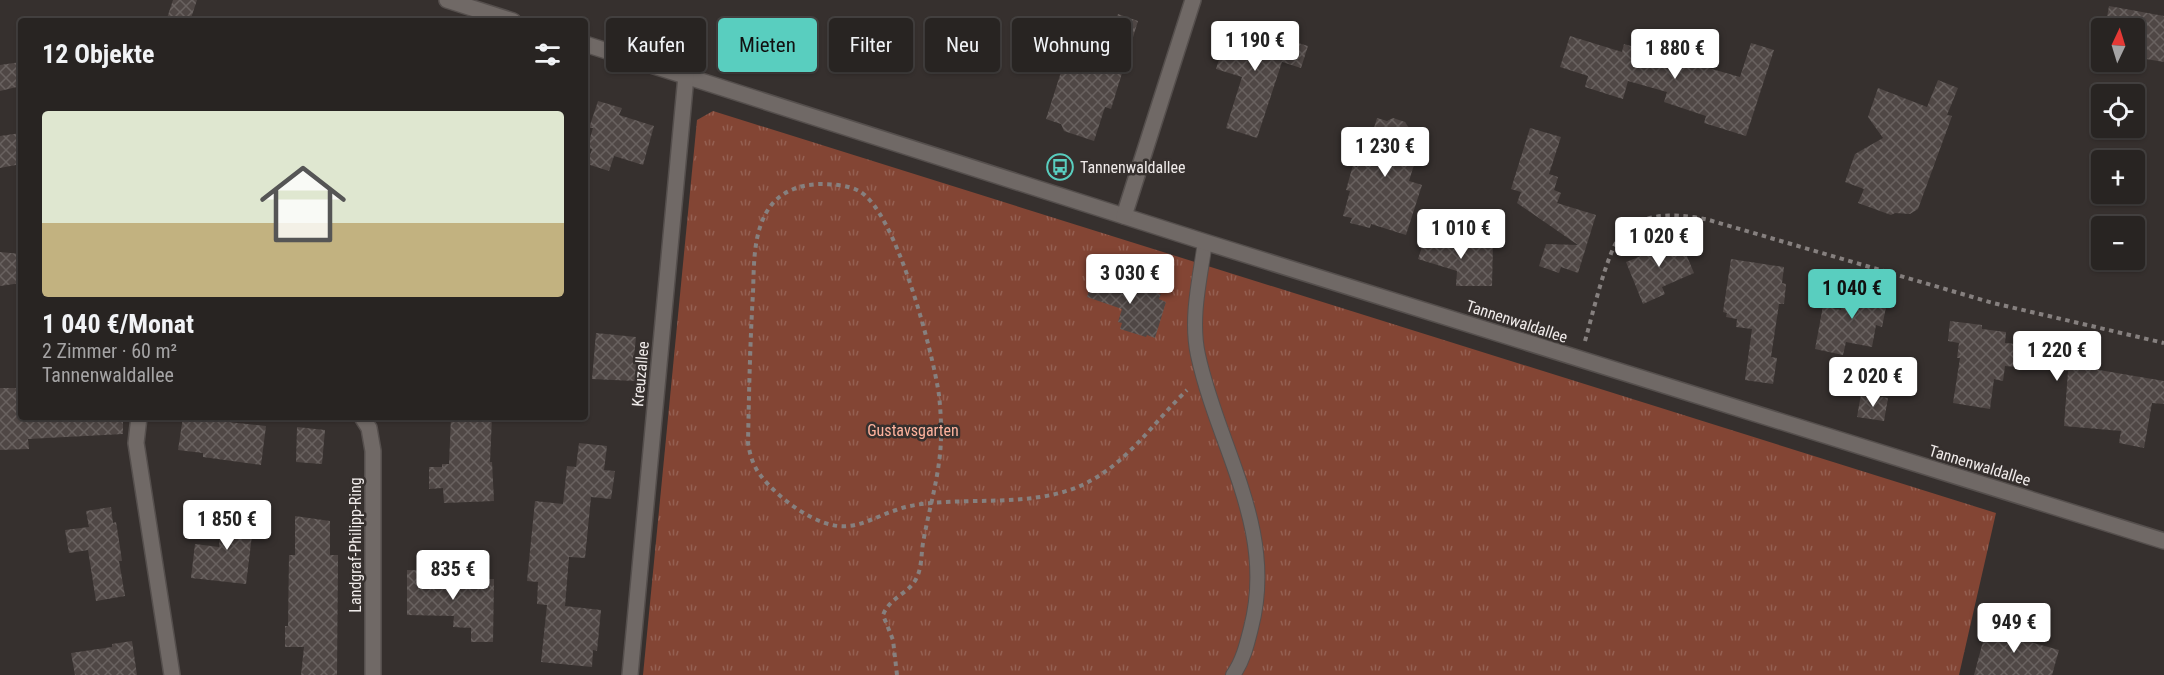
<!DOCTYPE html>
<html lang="de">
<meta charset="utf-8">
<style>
:root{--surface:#282422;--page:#34302f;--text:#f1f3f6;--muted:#a5a4a5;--line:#444140;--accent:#59cebf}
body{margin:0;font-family:"Roboto Condensed",sans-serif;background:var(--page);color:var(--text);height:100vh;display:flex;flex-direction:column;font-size:22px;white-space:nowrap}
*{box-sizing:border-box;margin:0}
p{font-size:20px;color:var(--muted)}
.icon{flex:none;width:33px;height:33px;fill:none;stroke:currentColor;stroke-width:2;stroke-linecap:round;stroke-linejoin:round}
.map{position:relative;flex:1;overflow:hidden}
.sheet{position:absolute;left:18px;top:18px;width:570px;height:402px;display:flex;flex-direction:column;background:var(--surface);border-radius:6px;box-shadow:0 2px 4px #0004,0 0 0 2px var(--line)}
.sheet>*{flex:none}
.top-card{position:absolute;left:606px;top:18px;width:570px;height:54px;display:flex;gap:12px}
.needle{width:39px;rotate:4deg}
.fabs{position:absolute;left:2091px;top:18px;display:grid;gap:12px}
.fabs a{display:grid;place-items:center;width:54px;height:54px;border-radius:6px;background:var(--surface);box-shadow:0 2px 4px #0004,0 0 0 2px var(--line);font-size:30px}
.price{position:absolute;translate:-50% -51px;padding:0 14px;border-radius:6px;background:#fff;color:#222;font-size:20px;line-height:39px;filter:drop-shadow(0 2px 3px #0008)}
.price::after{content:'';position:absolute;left:50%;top:36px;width:18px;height:14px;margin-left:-9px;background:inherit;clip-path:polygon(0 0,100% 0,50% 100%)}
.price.selected{background:var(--accent);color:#111}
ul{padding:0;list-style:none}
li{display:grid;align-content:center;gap:12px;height:318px;padding:0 24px}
li span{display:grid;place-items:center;height:186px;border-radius:6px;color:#555}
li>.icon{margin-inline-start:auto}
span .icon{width:108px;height:108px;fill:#fffc;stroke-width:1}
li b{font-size:26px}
h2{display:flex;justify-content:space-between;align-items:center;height:72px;padding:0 24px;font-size:26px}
.chip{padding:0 21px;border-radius:6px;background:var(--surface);box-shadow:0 2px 4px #0004,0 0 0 2px var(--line);font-size:21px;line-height:54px}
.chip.selected{background:var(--accent);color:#111}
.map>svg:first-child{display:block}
</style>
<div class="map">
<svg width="2164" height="675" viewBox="0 0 2164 675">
<defs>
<pattern id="grass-tufts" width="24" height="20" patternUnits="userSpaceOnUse" patternTransform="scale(1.5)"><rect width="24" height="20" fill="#834534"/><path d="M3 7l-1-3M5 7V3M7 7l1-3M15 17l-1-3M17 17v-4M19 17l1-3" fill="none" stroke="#956052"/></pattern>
<pattern id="building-cross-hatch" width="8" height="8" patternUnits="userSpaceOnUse" patternTransform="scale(1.5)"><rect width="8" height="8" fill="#4f4745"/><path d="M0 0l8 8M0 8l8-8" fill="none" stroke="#696260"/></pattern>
</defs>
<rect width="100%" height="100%" fill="#36302e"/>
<path fill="url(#grass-tufts)" d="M 713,111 L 1996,513 L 1959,675 L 643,675 L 697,120 Z"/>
<g fill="url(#building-cross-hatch)">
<path d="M 173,0 L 197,0 L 190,21 L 166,21 Z"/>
<path d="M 2109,6 L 2164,16 L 2164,62 L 2134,57 L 2134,28 L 2105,28 Z"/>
<path d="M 1118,14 L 1138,21 L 1111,109 L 1105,107 L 1094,141 L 1064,131 L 1061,124 L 1046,119 L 1076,25 L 1110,36 Z"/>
<path d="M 1231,22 L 1308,46 L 1301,68 L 1282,62 L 1257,138 L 1226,128 L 1242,77 L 1216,69 Z"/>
<path d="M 1570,36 L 1622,52 L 1624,44 L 1740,77 L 1751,43 L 1774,50 L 1746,136 L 1704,123 L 1706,116 L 1664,102 L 1667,92 L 1628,81 L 1623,99 L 1585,87 L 1588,76 L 1560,67 Z"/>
<path d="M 21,62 L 21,86 L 0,91 L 0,65 Z"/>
<path d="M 1938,80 L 1958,88 L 1947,115 L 1952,116 L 1918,209 L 1910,214 L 1895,213 L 1891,215 L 1858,203 L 1864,189 L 1845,182 L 1855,154 L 1883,138 L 1868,117 L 1878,88 L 1927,107 Z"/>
<path d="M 598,101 L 622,108 L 619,115 L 654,126 L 643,165 L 614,156 L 609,171 L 587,164 L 592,149 L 587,148 L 593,128 L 589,128 Z"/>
<path d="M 1377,118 L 1387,121 L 1393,118 L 1405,122 L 1409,128 L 1424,132 L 1409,181 L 1422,185 L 1406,235 L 1371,224 L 1370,228 L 1350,223 L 1352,218 L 1343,216 L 1350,191 L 1346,190 L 1353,165 L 1357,167 L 1366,140 L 1370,141 Z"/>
<path d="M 1530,128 L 1561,137 L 1549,174 L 1558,177 L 1554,190 L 1561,193 L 1557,203 L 1596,215 L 1578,273 L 1561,267 L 1559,273 L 1539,266 L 1546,244 L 1578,245 L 1517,203 L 1521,192 L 1511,189 Z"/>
<path d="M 21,133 L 21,164 L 0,168 L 0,136 Z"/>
<path d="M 1426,235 L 1449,242 L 1493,243 L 1492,286 L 1456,286 L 1457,271 L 1418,259 Z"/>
<path d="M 1678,235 L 1694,273 L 1662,287 L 1665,294 L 1643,304 L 1626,262 L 1646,254 L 1644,249 Z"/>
<path d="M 0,252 L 21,254 L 21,283 L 0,286 Z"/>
<path d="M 1731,259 L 1784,267 L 1782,283 L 1786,284 L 1784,304 L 1779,304 L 1771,357 L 1777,358 L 1773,384 L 1745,380 L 1752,329 L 1736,327 L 1737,319 L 1726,317 L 1727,313 L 1723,312 Z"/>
<path d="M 1094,275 L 1161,294 L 1159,299 L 1166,302 L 1155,338 L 1147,335 L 1146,337 L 1120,329 L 1122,323 L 1118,322 L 1122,309 L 1087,297 Z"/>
<path d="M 1846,284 L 1889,292 L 1882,327 L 1876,325 L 1872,347 L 1846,342 L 1843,355 L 1815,349 L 1823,306 L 1841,310 Z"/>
<path d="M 1950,321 L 1982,325 L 1982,329 L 2006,332 L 2005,343 L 2100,351 L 2099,370 L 2164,381 L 2164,404 L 2152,403 L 2144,448 L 2119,443 L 2121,431 L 2064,426 L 2068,371 L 2005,366 L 2003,381 L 1994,379 L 1990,409 L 1953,403 L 1960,358 L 1957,358 L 1959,343 L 1948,341 Z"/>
<path d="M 596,333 L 636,337 L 634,357 L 638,357 L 635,381 L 592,379 Z"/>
<path d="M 0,388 L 21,388 L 21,417 L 123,417 L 123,434 L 28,439 L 29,449 L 0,450 Z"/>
<path d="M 1861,394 L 1888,398 L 1884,421 L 1857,417 Z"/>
<path d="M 183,417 L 266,426 L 261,465 L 203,457 L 203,453 L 178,450 Z"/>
<path d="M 451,417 L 492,417 L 490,462 L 492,462 L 494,501 L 444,503 L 443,488 L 429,489 L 429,467 L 442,467 L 442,464 L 449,464 Z"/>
<path d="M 297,427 L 325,430 L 322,464 L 296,462 Z"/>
<path d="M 579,443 L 607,446 L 604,470 L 615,471 L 611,499 L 591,497 L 585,558 L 569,557 L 565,606 L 601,610 L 597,651 L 593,650 L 592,667 L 541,662 L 547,605 L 537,604 L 538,582 L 527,581 L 535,501 L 563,504 L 567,466 L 576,467 Z"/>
<path d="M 111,507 L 113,523 L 116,522 L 118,534 L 122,561 L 119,561 L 125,596 L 96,601 L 88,550 L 69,553 L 65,530 L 89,527 L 86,511 Z"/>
<path d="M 228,508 L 255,511 L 246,584 L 191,578 L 195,544 L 219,547 L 220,528 L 225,529 Z"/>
<path d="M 295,516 L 330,521 L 330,555 L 338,555 L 337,675 L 301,675 L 304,647 L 285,647 L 285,626 L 288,626 L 289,555 L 295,555 Z"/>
<path d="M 407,570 L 454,571 L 454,579 L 494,579 L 493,642 L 471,642 L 471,628 L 453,627 L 454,616 L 407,615 Z"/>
<path d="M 1988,623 L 2029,634 L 2027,641 L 2059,650 L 2052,675 L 1974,675 Z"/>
<path d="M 132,641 L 137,675 L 75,675 L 71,653 L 112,647 L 112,644 Z"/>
</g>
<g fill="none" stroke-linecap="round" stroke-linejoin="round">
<g stroke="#554f4d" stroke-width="16">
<path id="lane" d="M 1205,242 C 1200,279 1190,318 1198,355 C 1218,448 1277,529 1251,628 C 1247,644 1243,661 1233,675"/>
</g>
<g stroke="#554f4d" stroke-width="18">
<g id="street">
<path d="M 447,0 L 513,21"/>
<path d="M 585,44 L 1205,242 L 2164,541"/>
<path d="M 1124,216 L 1193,0"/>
<path d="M 139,417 L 136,443 L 172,675"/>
<path d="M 362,417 L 369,428 L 373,451 L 373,675"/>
<path d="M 630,675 L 686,76"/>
</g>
</g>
<g stroke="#86807f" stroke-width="4" stroke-dasharray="4.5 4.5" stroke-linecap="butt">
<path d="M 1585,341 C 1592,317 1607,251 1621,235 C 1644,210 1680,214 1709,220 L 1993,303 L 2164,343"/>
<path d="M 897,675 L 893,640 L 883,615 C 890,597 908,594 916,579 C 922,568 921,555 923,543 C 928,514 937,484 940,454 C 942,435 941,414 939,395 C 933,353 896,211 859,191 C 848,185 832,184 819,184 C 797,185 777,193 766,213 C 753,237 754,266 753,293 C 750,343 749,393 748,443 C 750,455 753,466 761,476 C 778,498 819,530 849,526 C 866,524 880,515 896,510 C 907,506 919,504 931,503 C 983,498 1045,507 1092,480 C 1131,458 1155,421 1187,390"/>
</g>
<use href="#lane" stroke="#706966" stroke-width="14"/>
<use href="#street" stroke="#706966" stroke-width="15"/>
</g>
<defs>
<g id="bus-ring" transform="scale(1.35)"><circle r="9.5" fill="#36302e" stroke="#59cebf" stroke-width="1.5"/><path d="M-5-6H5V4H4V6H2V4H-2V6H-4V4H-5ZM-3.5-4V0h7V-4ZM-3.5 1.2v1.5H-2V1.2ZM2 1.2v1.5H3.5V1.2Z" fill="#59cebf"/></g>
</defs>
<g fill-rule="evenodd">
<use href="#bus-ring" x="1060" y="167"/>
</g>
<g text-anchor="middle" stroke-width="5" stroke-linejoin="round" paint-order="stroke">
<g font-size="16" fill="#f0ebea" stroke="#36302e" text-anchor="start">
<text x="1080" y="173">Tannenwaldallee</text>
</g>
<g font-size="16" fill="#f0ebea" stroke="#36302e">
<text transform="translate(1517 321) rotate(18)" y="6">Tannenwaldallee</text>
<text transform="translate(640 374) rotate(-85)" y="6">Kreuzallee</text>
<text transform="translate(1980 465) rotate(17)" y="6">Tannenwaldallee</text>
<text transform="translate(355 545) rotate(-90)" y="6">Landgraf-Philipp-Ring</text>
</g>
<g font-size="16" fill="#ffb39e" stroke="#36302e">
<text x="913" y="436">Gustavsgarten</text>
</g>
</g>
</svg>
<div class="fabs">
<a><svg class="needle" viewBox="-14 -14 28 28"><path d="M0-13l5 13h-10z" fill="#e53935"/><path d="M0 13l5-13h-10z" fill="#a5a4a5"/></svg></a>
<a><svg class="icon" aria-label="locate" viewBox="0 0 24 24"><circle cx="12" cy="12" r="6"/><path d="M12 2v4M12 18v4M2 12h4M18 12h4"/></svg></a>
<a>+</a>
<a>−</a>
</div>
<b class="price" style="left:1255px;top:72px">1 190 €</b>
<b class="price" style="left:1675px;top:80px">1 880 €</b>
<b class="price" style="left:1385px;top:178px">1 230 €</b>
<b class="price" style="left:1461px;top:260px">1 010 €</b>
<b class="price" style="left:1659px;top:268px">1 020 €</b>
<b class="price" style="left:1130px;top:305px">3 030 €</b>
<b class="price selected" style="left:1852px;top:320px">1 040 €</b>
<b class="price" style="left:2057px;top:382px">1 220 €</b>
<b class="price" style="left:1873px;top:408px">2 020 €</b>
<b class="price" style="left:227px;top:551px">1 850 €</b>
<b class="price" style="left:453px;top:601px">835 €</b>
<b class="price" style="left:2014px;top:654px">949 €</b>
<div class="top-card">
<a class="chip">Kaufen</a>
<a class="chip selected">Mieten</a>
<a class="chip">Filter</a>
<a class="chip">Neu</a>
<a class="chip">Wohnung</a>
</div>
<section class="sheet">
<h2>12 Objekte<svg class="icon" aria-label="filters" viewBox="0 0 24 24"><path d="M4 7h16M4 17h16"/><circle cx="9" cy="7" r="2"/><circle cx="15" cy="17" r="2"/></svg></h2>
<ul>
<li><span style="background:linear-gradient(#dfe7d0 60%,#c2b280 0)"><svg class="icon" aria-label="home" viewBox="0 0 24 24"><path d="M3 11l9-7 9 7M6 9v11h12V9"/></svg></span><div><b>1 040 €/Monat</b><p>2 Zimmer · 60 m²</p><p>Tannenwaldallee</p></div></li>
</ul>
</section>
</div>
